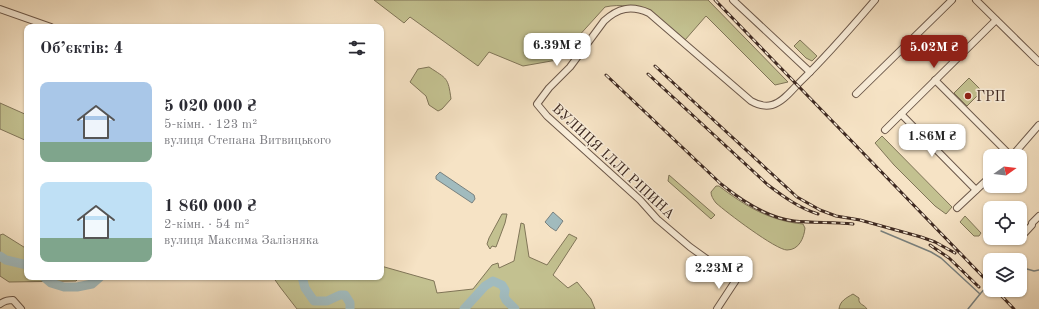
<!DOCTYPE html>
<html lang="uk">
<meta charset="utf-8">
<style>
:root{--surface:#fff;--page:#f2f2f3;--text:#2b2b33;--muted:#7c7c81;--accent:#8f2418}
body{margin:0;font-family:"Old Standard TT",serif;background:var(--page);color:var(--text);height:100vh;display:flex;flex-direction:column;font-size:15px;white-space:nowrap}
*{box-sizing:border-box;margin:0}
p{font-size:13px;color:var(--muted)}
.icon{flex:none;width:22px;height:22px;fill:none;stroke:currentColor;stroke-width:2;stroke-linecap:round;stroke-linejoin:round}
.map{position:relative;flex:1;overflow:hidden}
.side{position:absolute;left:24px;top:24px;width:360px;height:256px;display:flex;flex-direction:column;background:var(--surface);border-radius:8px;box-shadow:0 1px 3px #0004}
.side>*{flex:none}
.needle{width:26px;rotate:76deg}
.tools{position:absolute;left:983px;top:149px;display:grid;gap:8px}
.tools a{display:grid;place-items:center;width:44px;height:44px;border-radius:8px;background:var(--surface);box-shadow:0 1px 3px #0004;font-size:20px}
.price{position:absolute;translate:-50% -34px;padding:0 9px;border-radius:8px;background:#fff;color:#222;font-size:13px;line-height:26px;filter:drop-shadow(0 1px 2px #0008)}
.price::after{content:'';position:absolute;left:50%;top:24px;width:12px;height:9px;margin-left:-6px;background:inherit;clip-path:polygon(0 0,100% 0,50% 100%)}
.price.on{background:var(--accent);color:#fff}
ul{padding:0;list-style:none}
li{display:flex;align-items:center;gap:12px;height:100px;padding:0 16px}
li span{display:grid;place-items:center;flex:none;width:112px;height:80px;border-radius:8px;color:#555}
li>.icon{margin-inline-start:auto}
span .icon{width:48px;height:48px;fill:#fffc;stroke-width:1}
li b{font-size:17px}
h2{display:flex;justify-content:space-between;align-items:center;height:48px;padding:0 16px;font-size:17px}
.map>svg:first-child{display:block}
</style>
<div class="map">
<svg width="1039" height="309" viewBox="0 0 1039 309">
<rect width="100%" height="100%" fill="#f6e3c5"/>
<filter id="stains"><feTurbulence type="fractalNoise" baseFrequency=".005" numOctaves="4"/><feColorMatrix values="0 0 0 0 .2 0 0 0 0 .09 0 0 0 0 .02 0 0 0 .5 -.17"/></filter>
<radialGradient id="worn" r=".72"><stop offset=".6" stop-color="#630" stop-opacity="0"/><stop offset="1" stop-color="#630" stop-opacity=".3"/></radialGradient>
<g fill="#c3c190" stroke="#807558">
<path d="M 374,0 L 708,0 L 788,82 L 775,85 L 706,16 L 685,40 C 663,20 637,0 605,7 L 557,60 L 523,66 L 489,52 L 478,66 L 410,17 L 404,23 Z"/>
<path d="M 800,40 L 817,56 L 812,61 L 806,58 L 794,46 Z"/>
<path d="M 429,67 C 447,79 448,77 451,99 L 442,109 L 438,111 L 429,105 L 426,96 L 410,82 L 418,69 Z"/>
<path d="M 969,78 L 982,91 L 967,106 L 954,93 Z"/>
<path d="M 0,103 L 27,115 L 27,141 L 0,129 Z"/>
<path d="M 882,136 L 952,207 L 946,214 L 935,206 L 894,165 L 875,143 Z"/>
<path d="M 669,175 L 715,215 L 711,219 L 668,181 Z"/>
<path d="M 716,186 L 719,186 C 745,206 770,221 803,224 L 805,228 C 804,238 799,250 787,250 C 776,250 726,212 716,203 C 713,199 711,196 711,192 Z"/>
<path d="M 502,214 L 507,214 L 505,223 L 496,247 L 492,246 L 490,249 L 487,244 L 489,238 Z"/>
<path d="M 965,216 L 981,233 L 979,236 L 974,236 L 960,222 Z"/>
<path d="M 521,223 L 524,224 L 529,257 L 547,265 L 569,234 L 577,238 L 553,275 L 568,288 L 577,282 L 591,299 L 595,309 L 297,309 L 280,287 L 273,277 L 381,277 L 381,266 L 434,281 L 437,293 L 473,289 L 492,265 L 498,263 L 499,268 L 514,261 Z"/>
<path d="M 3,234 L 27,249 L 27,277 L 80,277 L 76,281 L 9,282 L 0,276 L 0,235 Z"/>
<path d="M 853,294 L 859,298 C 858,305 864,304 867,309 L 839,309 C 840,301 846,298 853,294 Z"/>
</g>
<g fill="#a1bbbe" stroke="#79817f">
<path d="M 440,172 L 474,195 L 475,199 L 472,203 L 436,179 L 436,176 Z"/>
<path d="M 553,212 L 563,221 L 556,231 L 550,227 L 545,222 Z"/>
</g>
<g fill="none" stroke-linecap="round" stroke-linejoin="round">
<g stroke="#79817f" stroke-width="1.5">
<path d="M 881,231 L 931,252 L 941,258 L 980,294"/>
<path d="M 1020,267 L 1034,271 L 1039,270"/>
<path d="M 968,309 L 980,294 L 990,283"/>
</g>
<g stroke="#a1bbbe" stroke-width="9">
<path d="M 0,256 L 6,260 L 27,265"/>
<path d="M 44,277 L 51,283 L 64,287 L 77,287 L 92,284 L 100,277"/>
<path d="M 302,277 L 305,288 L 314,301 L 327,301 L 340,295 L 345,295 L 350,303 L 350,309"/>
<path d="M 464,309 L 485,286 L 493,281 L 502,285 L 505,290 L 504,296 L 506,300 L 515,309"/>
</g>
<g stroke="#6c584a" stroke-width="8">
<g id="minor">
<path d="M 733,0 L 810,72"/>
<path d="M 976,0 L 1039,62"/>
<path d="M 0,9 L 51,27"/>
<path d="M 935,80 L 1011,156"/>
<path d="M 856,94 L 952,0"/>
<path d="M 901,114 L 976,190"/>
<path d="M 885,130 L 996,20"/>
<path d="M 1012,156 L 1039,125"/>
<path d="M 957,208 L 990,177"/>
<path d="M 1020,238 L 1032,225 L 1032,223 L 1039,216"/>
<path d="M 0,304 C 4,301 8,300 13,300 L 21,309"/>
<path d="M 717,309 L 736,280 L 690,247 L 657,219 L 640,200 L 547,116 L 537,104 L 549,88 L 570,67 L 604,21 C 618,8 631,5 649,13 L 751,101 C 758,105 764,107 772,105 C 783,102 792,90 800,82 C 827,56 851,28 875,0"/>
</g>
</g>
<use href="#minor" stroke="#f9edd9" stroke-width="6"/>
<g stroke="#3e2921" stroke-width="3">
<g id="rail">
<path d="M 715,0 L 990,284"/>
<path d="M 655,66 L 797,197 L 820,210 L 836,216 L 860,220 L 921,237 L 935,242 L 955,253"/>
<path d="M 648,74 L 768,185 C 784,197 799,208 818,214"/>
<path d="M 606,75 L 721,184 C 742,201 767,218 794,221 C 814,223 833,222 853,224"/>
<path d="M 930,245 L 949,258 L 979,287"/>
<path d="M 996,290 L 1014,309"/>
</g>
</g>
<use href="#rail" stroke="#f9edd9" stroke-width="1.5" stroke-dasharray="4.5" stroke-linecap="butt"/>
</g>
<circle fill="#8f2418" stroke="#f9edd9" stroke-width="1.5" cx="968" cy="96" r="4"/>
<g text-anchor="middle" stroke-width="3" stroke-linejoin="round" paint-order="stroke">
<g font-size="14" fill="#3e2921" stroke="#f9edd9" text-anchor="start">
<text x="976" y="101">ГРП</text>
</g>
<g font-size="14" fill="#3e2921" stroke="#f9edd9">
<text transform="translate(614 161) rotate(43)" y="5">ВУЛИЦЯ ІЛЛІ РІПИНА</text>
</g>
</g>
<rect width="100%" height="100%" filter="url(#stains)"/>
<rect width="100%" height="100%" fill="url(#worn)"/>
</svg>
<div class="tools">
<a><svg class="needle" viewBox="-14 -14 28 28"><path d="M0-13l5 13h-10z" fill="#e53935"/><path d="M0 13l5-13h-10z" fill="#7c7c81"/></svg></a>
<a><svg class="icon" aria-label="locate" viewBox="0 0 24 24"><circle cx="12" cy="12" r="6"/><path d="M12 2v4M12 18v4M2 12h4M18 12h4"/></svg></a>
<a><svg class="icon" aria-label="layers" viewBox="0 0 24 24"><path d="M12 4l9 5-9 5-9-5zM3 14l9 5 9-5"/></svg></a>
</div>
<b class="price" style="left:557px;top:67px">6.39M ₴</b>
<b class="price on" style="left:934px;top:69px">5.02M ₴</b>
<b class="price" style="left:932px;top:158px">1.86M ₴</b>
<b class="price" style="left:719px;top:290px">2.23M ₴</b>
<section class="side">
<h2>Об’єктів: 4<svg class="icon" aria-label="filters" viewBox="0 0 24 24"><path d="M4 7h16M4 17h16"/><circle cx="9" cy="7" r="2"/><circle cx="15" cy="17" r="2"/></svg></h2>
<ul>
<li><span style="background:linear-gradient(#a9c7e8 75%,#7fa58c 0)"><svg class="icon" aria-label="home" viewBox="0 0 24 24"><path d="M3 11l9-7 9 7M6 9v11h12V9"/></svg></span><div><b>5 020 000 ₴</b><p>5-кімн. · 123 m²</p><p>вулиця Степана Витвицького</p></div></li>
<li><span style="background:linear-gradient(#bfe0f5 70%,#7fa58c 0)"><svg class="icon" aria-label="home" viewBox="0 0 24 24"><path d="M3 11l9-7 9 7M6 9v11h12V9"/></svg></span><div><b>1 860 000 ₴</b><p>2-кімн. · 54 m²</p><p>вулиця Максима Залізняка</p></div></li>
</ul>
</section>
</div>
